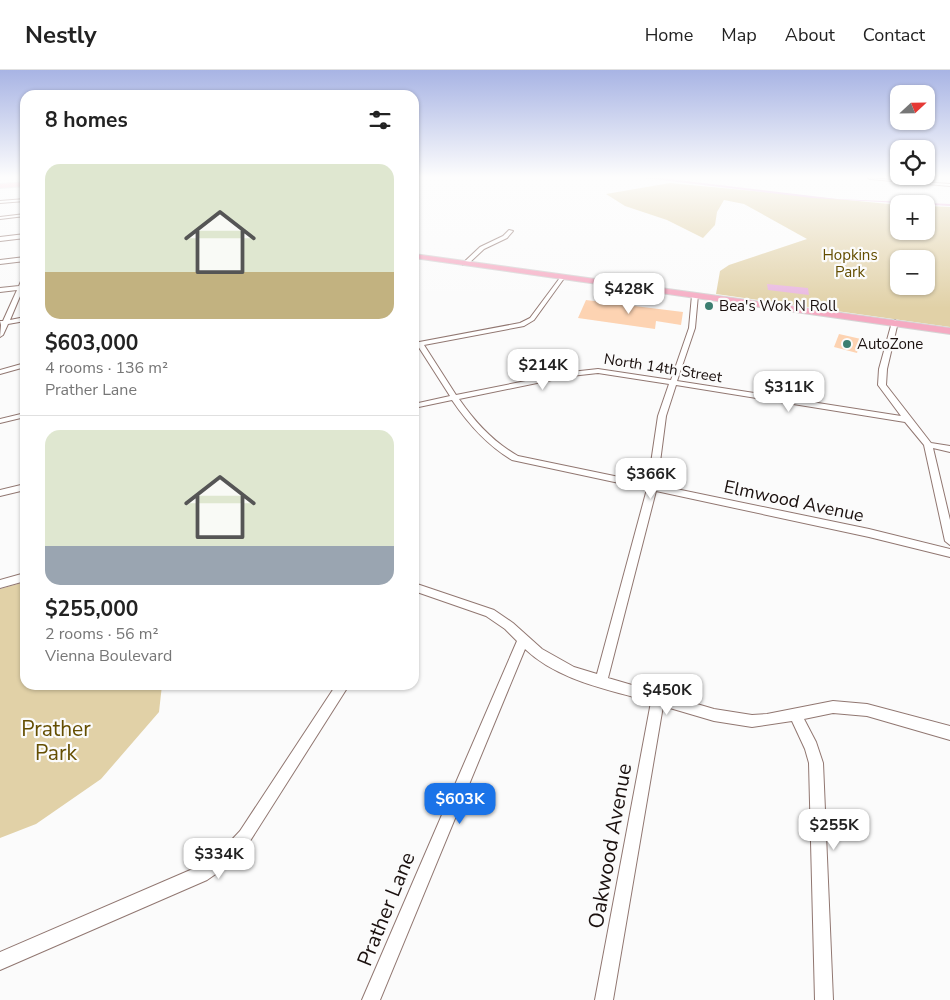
<!DOCTYPE html>
<meta charset="utf-8">
<style>
:root{--surface:#fff;--page:#f6f6f6;--text:#222;--muted:#767676;--line:#e0e0e0;--accent:#1a73e8}
body{margin:0;font-family:"Nunito Sans",sans-serif;background:var(--page);color:var(--text);height:100vh;display:flex;flex-direction:column;font-size:19px;white-space:nowrap}
*{box-sizing:border-box;margin:0}
p{font-size:16px;color:var(--muted)}
.icon{flex:none;width:28px;height:28px;fill:none;stroke:currentColor;stroke-width:2;stroke-linecap:round;stroke-linejoin:round}
.map{position:relative;flex:1;overflow:hidden}
.details{position:absolute;left:20px;top:20px;width:399px;height:600px;display:flex;flex-direction:column;background:var(--surface);border-radius:15px;box-shadow:0 1px 4px #0004}
.details>*{flex:none}
.needle{width:32px;rotate:68deg}
.buttons{position:absolute;left:890px;top:15px;display:grid;gap:10px}
.buttons a{display:grid;place-items:center;width:45px;height:45px;border-radius:10px;background:var(--surface);box-shadow:0 1px 4px #0004;font-size:25px}
.price{position:absolute;translate:-50% -42px;padding:0 11px;border-radius:10px;background:#fff;color:#222;font-size:16px;line-height:32px;filter:drop-shadow(0 1px 2px #0008)}
.price::after{content:'';position:absolute;left:50%;top:30px;width:15px;height:11px;margin-left:-8px;background:inherit;clip-path:polygon(0 0,100% 0,50% 100%)}
.price.selected{background:var(--accent);color:#fff}
ul{padding:0;list-style:none}
li{display:grid;align-content:center;gap:10px;height:265px;padding:0 25px}
li+li{border-top:1px solid var(--line)}
li span{display:grid;place-items:center;height:155px;border-radius:15px;color:#555}
li>.icon{margin-inline-start:auto}
span .icon{width:90px;height:90px;fill:#fffc;stroke-width:1}
li b{font-size:21px}
h2{display:flex;justify-content:space-between;align-items:center;height:60px;padding:0 25px;font-size:21px}
header{display:flex;align-items:center;gap:30px;box-sizing:border-box;height:70px;padding:0 25px;background:var(--surface);border-bottom:1px solid var(--line)}
header strong{font-size:24px}
nav{display:flex;gap:28px;margin-inline-start:auto;font-size:18px}
.map>svg:first-child{display:block}
</style>
<header>
<strong>Nestly</strong>
<nav><a>Home</a><a>Map</a><a>About</a><a>Contact</a></nav>
</header>
<div class="map">
<svg width="950" height="930" viewBox="0 0 950 930">
<rect width="100%" height="100%" fill="#fbfbfb"/>
<g fill="#e1d1a7" fill-rule="evenodd">
<path d="M 670,113 L 899,135 L 899,161 L 926,161 L 926,136 L 950,137 L 950,257 L 716,224 L 720,201 L 729,195 L 807,169 L 744,134 L 724,130 L 717,142 L 715,155 L 703,168 L 667,150 L 625,136 L 606,124 ZM 899,189 L 926,189 L 926,216 L 899,216 Z"/>
<path d="M 25,512 L 25,615 L 162,615 L 159,642 L 101,709 L 36,754 L 0,768 L 0,519 Z"/>
</g>
<g fill="#e8b5df">
<path d="M 644,108 L 660,108 L 837,129 L 950,134 L 950,136 L 813,128 Z"/>
<path d="M 767,214 L 808,218 L 809,225 L 768,220 Z"/>
</g>
<g fill="#fdd3b2">
<path d="M 586,230 L 683,242 L 681,255 L 656,251 L 655,259 L 578,248 Z"/>
<path d="M 839,264 L 861,269 L 857,283 L 834,277 Z"/>
</g>
<g fill="none" stroke-linecap="round" stroke-linejoin="round">
<g stroke="#917771" stroke-width="2">
<g id="minor">
<path d="M 868,108 L 950,114 L 950,116 L 870,109 Z"/>
<path d="M 25,129 L 25,131 L 0,133 L 0,131 Z"/>
<path d="M 25,144 L 25,146 L 0,149 L 0,147 Z"/>
<path d="M 509,160 L 513,161 L 507,168 L 484,179 L 467,195 L 463,195 L 463,193 L 480,177 L 503,166 Z"/>
<path d="M 25,187 L 25,191 L 0,194 L 0,190 Z"/>
<path d="M 562,205 L 565,207 L 534,250 L 524,256 L 424,275 L 456,325 L 571,302 L 598,299 L 671,310 L 689,258 L 692,225 L 695,223 L 698,225 L 695,258 L 677,311 L 901,346 L 878,315 L 879,299 L 892,252 L 895,250 L 898,252 L 887,299 L 886,315 L 931,373 L 950,376 L 950,382 L 933,378 L 950,450 L 950,475 L 945,471 L 924,375 L 905,352 L 676,315 L 666,346 L 657,415 L 869,459 L 950,479 L 950,487 L 869,467 L 656,421 L 608,608 L 714,639 L 752,645 L 767,644 L 833,631 L 867,634 L 950,656 L 950,670 L 867,646 L 833,643 L 804,649 L 816,672 L 823,693 L 833,930 L 815,930 L 809,693 L 805,679 L 792,651 L 752,657 L 714,651 L 663,636 L 613,930 L 595,930 L 651,632 C 608,619 559,611 525,579 L 380,930 L 362,930 L 517,571 L 505,559 L 486,546 L 414,521 L 414,513 L 494,540 L 513,553 L 542,579 L 574,597 L 597,604 L 647,419 L 512,390 C 487,375 469,355 452,330 L 414,338 L 414,334 L 450,326 L 418,276 L 414,277 L 414,273 L 520,253 L 530,248 ZM 598,303 L 669,314 L 658,346 L 648,413 L 518,386 C 493,372 475,352 459,329 L 571,306 Z"/>
<path d="M 25,207 L 25,219 L 23,219 L 10,250 L 25,247 L 25,251 L 8,254 L 3,265 L 0,267 L 1,255 L 0,251 L 3,251 L 17,220 L 0,222 L 0,218 L 19,216 L 22,209 Z"/>
<path d="M 25,293 L 25,297 L 0,304 L 0,300 Z"/>
<path d="M 25,343 L 25,347 L 0,353 L 0,349 Z"/>
<path d="M 25,414 L 25,420 L 0,426 L 0,420 Z"/>
<path d="M 25,503 L 25,511 L 0,518 L 0,510 Z"/>
<path d="M 336,615 L 349,615 L 250,771 L 236,790 L 207,810 L 0,900 L 0,882 L 195,798 L 224,778 L 240,761 Z"/>
</g>
</g>
<g stroke="#917771" stroke-width="2">
<path id="tertiary" d="M 25,164 L 25,168 L 0,171 L 0,167 Z"/>
</g>
<g stroke="#d6d4d4" stroke-width="2">
<g id="primary">
<path d="M 25,112 L 25,116 L 0,118 L 0,114 Z"/>
<path d="M 414,184 L 950,258 L 950,264 L 414,188 Z"/>
</g>
</g>
<use href="#minor" fill="#fff" fill-rule="evenodd"/>
<use href="#tertiary" fill="#fff" fill-rule="evenodd"/>
<use href="#primary" fill="#f5aac2" fill-rule="evenodd"/>
</g>
<linearGradient id="sky" x2="0" y2="1"><stop stop-color="#a8b4e4"/><stop offset="0.45" stop-color="#fdfdfd"/><stop offset="1" stop-color="#fdfdfd" stop-opacity="0"/></linearGradient>
<rect width="950" height="238" fill="url(#sky)"/>
<g fill="#3b7e70" stroke="#fbfbfb" stroke-width="2">
<circle cx="709" cy="236" r="5"/>
<circle cx="847" cy="274" r="5"/>
</g>
<g text-anchor="middle" stroke-width="4.5" stroke-linejoin="round" paint-order="stroke">
<g font-size="15" fill="#644e01" stroke="#fbfbfb">
<text x="850" y="190">Hopkins<tspan x="850" dy="17">Park</tspan></text>
</g>
<g font-size="15" fill="#1a100e" stroke="#fbfbfb" text-anchor="start">
<text x="719" y="241">Bea's Wok N Roll</text>
<text x="857" y="279">AutoZone</text>
</g>
<g font-size="15" fill="#1a100e" stroke="#fbfbfb">
<text transform="translate(663 298) rotate(9)" y="5">North 14th Street</text>
</g>
<g font-size="18" fill="#1a100e" stroke="#fbfbfb">
<text transform="translate(794 431) rotate(12)" y="6">Elmwood Avenue</text>
</g>
<g font-size="21" fill="#644e01" stroke="#fbfbfb">
<text x="56" y="666">Prather<tspan x="56" dy="24">Park</tspan></text>
</g>
<g font-size="21" fill="#1a100e" stroke="#fbfbfb">
<text transform="translate(610 776) rotate(-80)" y="7">Oakwood Avenue</text>
<text transform="translate(386 839) rotate(-68)" y="7">Prather Lane</text>
</g>
</g>
</svg>
<div class="buttons">
<a><svg class="needle" viewBox="-14 -14 28 28"><path d="M0-13l5 13h-10z" fill="#e53935"/><path d="M0 13l5-13h-10z" fill="#767676"/></svg></a>
<a><svg class="icon" aria-label="locate" viewBox="0 0 24 24"><circle cx="12" cy="12" r="6"/><path d="M12 2v4M12 18v4M2 12h4M18 12h4"/></svg></a>
<a>+</a>
<a>−</a>
</div>
<b class="price" style="left:629px;top:245px">$428K</b>
<b class="price" style="left:543px;top:321px">$214K</b>
<b class="price" style="left:789px;top:343px">$311K</b>
<b class="price" style="left:651px;top:430px">$366K</b>
<b class="price" style="left:667px;top:646px">$450K</b>
<b class="price selected" style="left:460px;top:755px">$603K</b>
<b class="price" style="left:834px;top:781px">$255K</b>
<b class="price" style="left:219px;top:810px">$334K</b>
<section class="details">
<h2>8 homes<svg class="icon" aria-label="filters" viewBox="0 0 24 24"><path d="M4 7h16M4 17h16"/><circle cx="9" cy="7" r="2"/><circle cx="15" cy="17" r="2"/></svg></h2>
<ul>
<li><span style="background:linear-gradient(#dfe7d0 70%,#c2b280 0)"><svg class="icon" aria-label="home" viewBox="0 0 24 24"><path d="M3 11l9-7 9 7M6 9v11h12V9"/></svg></span><div><b>$603,000</b><p>4 rooms · 136 m²</p><p>Prather Lane</p></div></li>
<li><span style="background:linear-gradient(#dfe7d0 75%,#9aa5b1 0)"><svg class="icon" aria-label="home" viewBox="0 0 24 24"><path d="M3 11l9-7 9 7M6 9v11h12V9"/></svg></span><div><b>$255,000</b><p>2 rooms · 56 m²</p><p>Vienna Boulevard</p></div></li>
</ul>
</section>
</div>
